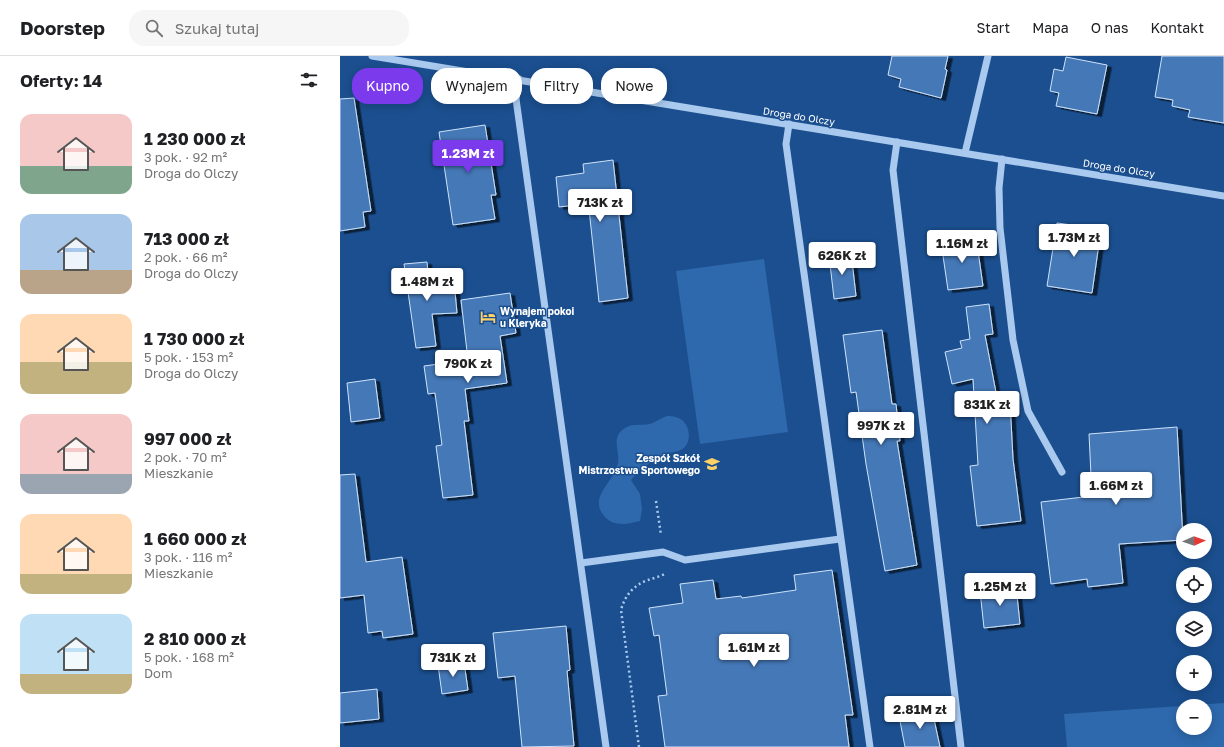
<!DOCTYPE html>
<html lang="pl">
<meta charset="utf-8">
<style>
:root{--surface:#fff;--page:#f6f6f6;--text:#202124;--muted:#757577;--line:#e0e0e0;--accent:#7c3aed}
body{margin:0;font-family:"Golos Text",sans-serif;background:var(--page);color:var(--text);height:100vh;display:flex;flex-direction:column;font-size:15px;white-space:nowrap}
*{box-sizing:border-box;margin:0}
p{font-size:13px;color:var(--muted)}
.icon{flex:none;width:22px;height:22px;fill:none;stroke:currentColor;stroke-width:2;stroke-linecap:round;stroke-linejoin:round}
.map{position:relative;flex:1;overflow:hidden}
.drawer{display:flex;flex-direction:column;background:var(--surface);width:340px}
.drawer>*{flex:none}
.top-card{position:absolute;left:12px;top:12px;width:380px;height:36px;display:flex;gap:8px}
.needle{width:26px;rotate:88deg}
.fabs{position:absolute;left:836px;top:467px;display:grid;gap:8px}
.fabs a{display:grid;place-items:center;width:36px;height:36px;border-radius:50%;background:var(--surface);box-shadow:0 2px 10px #0003;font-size:20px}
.price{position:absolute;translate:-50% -34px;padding:0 9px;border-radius:4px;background:#fff;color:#222;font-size:13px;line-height:26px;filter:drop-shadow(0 1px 2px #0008)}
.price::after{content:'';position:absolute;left:50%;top:24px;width:12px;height:9px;margin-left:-6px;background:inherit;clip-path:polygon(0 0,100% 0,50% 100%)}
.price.active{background:var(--accent);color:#fff}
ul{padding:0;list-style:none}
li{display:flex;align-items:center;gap:12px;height:100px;padding:0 20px}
li span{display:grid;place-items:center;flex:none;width:112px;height:80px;border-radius:12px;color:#555}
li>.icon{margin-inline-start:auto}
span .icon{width:48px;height:48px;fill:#fffc;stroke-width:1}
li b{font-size:17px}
h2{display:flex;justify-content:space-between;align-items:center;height:48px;padding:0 20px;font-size:17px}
.pill{padding:0 14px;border-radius:16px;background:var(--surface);box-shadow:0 2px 10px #0003;font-size:14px;line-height:36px}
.pill.active{background:var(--accent);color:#fff}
header{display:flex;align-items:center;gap:24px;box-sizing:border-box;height:56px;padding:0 20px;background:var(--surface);border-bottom:1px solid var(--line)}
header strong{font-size:19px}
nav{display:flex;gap:22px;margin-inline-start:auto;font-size:14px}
.search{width:280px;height:36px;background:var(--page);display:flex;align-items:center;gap:10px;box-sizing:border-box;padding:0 14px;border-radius:16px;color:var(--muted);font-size:15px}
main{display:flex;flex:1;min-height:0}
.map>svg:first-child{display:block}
</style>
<header>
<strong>Doorstep</strong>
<div class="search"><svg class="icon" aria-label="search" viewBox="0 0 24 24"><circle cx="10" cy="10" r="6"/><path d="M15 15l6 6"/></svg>Szukaj tutaj</div>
<nav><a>Start</a><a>Mapa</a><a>O nas</a><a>Kontakt</a></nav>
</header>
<main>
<section class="drawer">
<h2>Oferty: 14<svg class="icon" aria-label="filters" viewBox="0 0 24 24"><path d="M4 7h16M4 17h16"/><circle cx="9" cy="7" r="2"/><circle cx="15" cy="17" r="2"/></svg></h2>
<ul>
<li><span style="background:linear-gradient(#f6c9c9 65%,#7fa58c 0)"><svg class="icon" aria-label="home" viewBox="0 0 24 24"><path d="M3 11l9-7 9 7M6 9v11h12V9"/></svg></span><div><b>1 230 000 zł</b><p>3 pok. · 92 m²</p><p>Droga do Olczy</p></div></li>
<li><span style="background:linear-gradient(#a9c7e8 70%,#b9a48a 0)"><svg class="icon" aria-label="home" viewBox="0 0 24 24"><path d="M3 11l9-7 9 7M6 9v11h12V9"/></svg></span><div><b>713 000 zł</b><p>2 pok. · 66 m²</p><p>Droga do Olczy</p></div></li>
<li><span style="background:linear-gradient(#ffd9b3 60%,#c2b280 0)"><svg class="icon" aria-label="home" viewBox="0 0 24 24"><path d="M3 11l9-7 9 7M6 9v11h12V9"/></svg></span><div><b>1 730 000 zł</b><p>5 pok. · 153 m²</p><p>Droga do Olczy</p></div></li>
<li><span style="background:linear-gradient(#f6c9c9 75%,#9aa5b1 0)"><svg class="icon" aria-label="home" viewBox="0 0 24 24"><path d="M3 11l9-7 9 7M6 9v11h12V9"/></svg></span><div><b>997 000 zł</b><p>2 pok. · 70 m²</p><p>Mieszkanie</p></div></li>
<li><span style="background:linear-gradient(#ffd9b3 75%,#c2b280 0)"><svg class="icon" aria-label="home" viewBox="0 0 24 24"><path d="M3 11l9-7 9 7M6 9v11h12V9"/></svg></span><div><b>1 660 000 zł</b><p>3 pok. · 116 m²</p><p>Mieszkanie</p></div></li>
<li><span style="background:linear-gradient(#bfe0f5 75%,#c2b280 0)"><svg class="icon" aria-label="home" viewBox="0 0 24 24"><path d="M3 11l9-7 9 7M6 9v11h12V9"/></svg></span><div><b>2 810 000 zł</b><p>5 pok. · 168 m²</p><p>Dom</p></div></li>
</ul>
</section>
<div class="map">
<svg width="884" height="691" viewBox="0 0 884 691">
<defs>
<filter id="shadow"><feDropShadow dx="4.5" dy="2.5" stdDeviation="0" flood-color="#0009"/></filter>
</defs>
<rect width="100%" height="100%" fill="#1b4f8f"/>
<g fill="#2e69ad" fill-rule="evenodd">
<path d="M 424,203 L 448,376 L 360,388 L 336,215 Z"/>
<path d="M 327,360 C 333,360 340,361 344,366 C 350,372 351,385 344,392 C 340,395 334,396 329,397 C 315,403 300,412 291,424 L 300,438 L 302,453 L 300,465 C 288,468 274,471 265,461 C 247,441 274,427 278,407 C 280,396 272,384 281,375 C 290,366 300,370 310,368 C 316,366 321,362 327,360 Z"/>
<path d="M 884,647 L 884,691 L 727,691 L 724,658 ZM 843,650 L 865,650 L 865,672 L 843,672 Z"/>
</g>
<g fill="#4478b7" stroke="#cfe3fa" filter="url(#shadow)">
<path d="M 552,0 L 608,0 L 605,13 L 607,14 L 601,42 L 559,31 L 561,23 L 548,19 Z"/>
<path d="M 822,0 L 884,0 L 884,67 L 848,61 L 850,54 L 832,50 L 833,44 L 815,41 Z"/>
<path d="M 726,1 L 767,9 L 757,58 L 716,50 L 719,37 L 710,35 L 714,13 L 723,15 Z"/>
<path d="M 14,42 L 31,155 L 23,156 L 25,171 L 0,175 L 0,43 Z"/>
<path d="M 145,69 L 156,139 L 151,139 L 155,163 L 113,169 L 99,76 Z"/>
<path d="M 273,104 L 288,242 L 259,246 L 249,153 L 238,155 L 237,149 L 219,151 L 216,121 L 244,117 L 243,108 Z"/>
<path d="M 717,167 L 761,173 L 752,237 L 707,230 Z"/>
<path d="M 636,181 L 643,230 L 608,234 L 601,186 Z"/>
<path d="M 511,196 L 516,240 L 494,243 L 489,199 Z"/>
<path d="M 87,206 L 89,227 L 114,225 L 117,257 L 92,258 L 96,290 L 76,292 L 64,208 Z"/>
<path d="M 170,237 L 176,277 L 160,280 L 167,327 L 125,333 L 129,365 L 124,365 L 133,439 L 103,442 L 96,390 L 102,389 L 95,337 L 88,338 L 84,310 L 128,304 L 121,244 Z"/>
<path d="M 649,248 L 653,278 L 645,279 L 658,347 L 670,346 L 673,403 L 681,465 L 637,470 L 630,410 L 638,409 L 633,323 L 612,328 L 605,296 L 622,292 L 620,285 L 630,283 L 626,251 Z"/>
<path d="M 542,274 L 552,348 L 556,348 L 560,385 L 557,385 L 577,509 L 545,515 L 526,408 L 516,336 L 511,337 L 503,279 Z"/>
<path d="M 35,323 L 40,362 L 11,366 L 7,327 Z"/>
<path d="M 837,371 L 843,484 L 779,488 L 783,527 L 748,531 L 747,523 L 711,528 L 701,446 L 752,440 L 749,378 Z"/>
<path d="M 15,418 L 26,506 L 62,501 L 73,578 L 43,582 L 42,575 L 28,577 L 24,539 L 0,542 L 0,419 Z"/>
<path d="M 492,514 L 513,659 L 505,659 L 509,691 L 325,691 L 318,640 L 327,639 L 319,579 L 314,580 L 309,552 L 343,547 L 340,528 L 373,524 L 376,543 L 401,540 L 402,542 L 456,534 L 454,519 Z"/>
<path d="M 676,530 L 680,568 L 644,572 L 640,535 Z"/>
<path d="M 226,570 L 230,614 L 227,615 L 234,690 L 182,691 L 175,620 L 158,622 L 153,577 Z"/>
<path d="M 124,606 L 128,634 L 102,638 L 98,609 Z"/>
<path d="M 37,633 L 39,663 L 0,667 L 0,637 Z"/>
<path d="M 592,654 L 600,691 L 565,691 L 559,660 Z"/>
</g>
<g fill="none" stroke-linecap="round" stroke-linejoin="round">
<g stroke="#a9c9ee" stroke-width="2.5" stroke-dasharray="2 3" stroke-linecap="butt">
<path d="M 316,445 L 321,479"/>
<path d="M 299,691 L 281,554 C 285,539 294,529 308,524 C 314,522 322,520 326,517"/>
</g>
<g stroke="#a9c9ee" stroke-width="7">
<path d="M 32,0 L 884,140"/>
<path d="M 179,23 L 176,43 L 266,691"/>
<path d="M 449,68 L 446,88 L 530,691"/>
<path d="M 557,86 L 553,114 L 621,691"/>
<path d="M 625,97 L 648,0"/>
<path d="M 662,103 L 659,132 L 660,172 L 673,284 L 688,355 L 722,416"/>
<path d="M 241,507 L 323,496 L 345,504 L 500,483"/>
</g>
</g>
<defs>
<g id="hotel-bare" transform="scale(1.2)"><path d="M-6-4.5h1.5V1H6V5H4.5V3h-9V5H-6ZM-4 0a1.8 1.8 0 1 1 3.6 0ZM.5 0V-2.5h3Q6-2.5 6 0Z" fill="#ffd166" stroke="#1b4f8f" stroke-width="2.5" paint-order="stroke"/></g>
<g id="school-bare" transform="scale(1.2)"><path d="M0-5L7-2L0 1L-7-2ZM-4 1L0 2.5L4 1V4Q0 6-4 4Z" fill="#ffd166" stroke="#1b4f8f" stroke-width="2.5" paint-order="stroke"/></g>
</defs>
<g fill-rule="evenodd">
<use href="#hotel-bare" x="148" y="261"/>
<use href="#school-bare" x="372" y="408"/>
</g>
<g text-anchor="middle" stroke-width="3" stroke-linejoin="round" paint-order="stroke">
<g font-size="10" fill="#fff" stroke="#1b4f8f">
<text transform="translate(459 60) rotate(9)" y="4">Droga do Olczy</text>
<text transform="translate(779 112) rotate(9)" y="4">Droga do Olczy</text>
</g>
<g font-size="10" font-weight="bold" fill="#fff" stroke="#1b4f8f" text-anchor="start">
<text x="160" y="259">Wynajem pokoi<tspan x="160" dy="12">u Kleryka</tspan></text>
<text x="360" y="406" text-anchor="end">Zespół Szkół<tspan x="360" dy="12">Mistrzostwa Sportowego</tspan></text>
</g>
</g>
</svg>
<div class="fabs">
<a><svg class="needle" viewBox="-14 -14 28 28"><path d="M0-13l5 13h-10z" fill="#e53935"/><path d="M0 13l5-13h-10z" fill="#757577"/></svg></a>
<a><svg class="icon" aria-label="locate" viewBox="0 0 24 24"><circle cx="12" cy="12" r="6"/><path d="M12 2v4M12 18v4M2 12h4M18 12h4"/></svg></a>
<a><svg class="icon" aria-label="layers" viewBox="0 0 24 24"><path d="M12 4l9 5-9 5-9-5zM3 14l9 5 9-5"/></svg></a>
<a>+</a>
<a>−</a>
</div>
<b class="price active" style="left:128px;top:118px">1.23M zł</b>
<b class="price" style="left:260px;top:167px">713K zł</b>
<b class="price" style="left:734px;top:202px">1.73M zł</b>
<b class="price" style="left:622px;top:208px">1.16M zł</b>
<b class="price" style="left:502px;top:220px">626K zł</b>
<b class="price" style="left:87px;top:246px">1.48M zł</b>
<b class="price" style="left:128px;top:328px">790K zł</b>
<b class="price" style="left:647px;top:369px">831K zł</b>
<b class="price" style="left:541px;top:390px">997K zł</b>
<b class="price" style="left:776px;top:450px">1.66M zł</b>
<b class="price" style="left:660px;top:551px">1.25M zł</b>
<b class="price" style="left:414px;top:612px">1.61M zł</b>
<b class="price" style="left:113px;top:622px">731K zł</b>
<b class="price" style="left:580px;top:674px">2.81M zł</b>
<div class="top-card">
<a class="pill active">Kupno</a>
<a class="pill">Wynajem</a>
<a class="pill">Filtry</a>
<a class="pill">Nowe</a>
</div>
</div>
</main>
